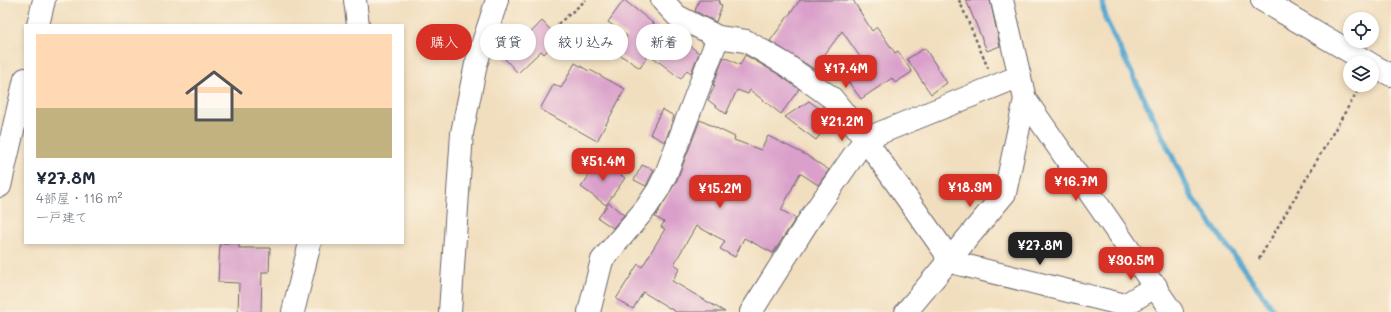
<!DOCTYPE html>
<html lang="ja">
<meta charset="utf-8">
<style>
:root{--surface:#fff;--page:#f2f2f3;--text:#1f2937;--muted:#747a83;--line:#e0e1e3;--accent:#d93025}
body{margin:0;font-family:Mali,"Klee One",sans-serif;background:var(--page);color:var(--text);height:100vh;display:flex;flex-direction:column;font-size:15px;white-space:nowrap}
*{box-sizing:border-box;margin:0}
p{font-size:13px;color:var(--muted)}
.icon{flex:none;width:22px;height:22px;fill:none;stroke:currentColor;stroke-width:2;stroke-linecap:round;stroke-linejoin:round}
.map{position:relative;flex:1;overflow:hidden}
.side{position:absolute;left:24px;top:24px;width:380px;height:220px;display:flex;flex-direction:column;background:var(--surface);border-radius:0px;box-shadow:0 2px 6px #0003}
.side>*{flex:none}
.banner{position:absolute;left:416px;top:24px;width:380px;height:36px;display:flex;gap:8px}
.fabs{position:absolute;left:1343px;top:12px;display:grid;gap:8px}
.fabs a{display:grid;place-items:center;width:36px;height:36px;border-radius:50%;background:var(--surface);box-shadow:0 2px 6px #0003;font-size:20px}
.price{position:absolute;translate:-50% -34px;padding:0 9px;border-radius:8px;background:var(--accent);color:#fff;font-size:13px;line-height:26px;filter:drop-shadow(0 1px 2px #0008)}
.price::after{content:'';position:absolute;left:50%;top:24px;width:12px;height:9px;margin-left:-6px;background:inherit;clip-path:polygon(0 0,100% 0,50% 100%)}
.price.on{background:#222;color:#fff}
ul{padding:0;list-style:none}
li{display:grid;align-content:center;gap:8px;height:212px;padding:0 12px}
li+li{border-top:1px solid var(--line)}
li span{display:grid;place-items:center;height:124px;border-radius:0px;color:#555}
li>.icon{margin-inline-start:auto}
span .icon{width:72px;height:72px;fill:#fffc;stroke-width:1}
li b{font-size:17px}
.tag{padding:0 14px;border-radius:18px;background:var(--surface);box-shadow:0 2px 6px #0003;font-size:14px;line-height:36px}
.tag.on{background:var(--accent);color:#fff}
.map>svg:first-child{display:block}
</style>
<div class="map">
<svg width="1391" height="312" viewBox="0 0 1391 312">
<rect width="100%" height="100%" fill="#fcf5e5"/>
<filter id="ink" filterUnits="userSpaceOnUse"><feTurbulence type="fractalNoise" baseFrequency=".025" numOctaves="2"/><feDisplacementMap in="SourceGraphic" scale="8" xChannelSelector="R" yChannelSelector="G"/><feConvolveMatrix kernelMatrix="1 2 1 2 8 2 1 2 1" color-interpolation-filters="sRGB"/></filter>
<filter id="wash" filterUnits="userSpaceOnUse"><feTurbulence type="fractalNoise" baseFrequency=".012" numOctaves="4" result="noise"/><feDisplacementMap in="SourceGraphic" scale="16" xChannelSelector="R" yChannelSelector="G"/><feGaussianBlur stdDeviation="0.9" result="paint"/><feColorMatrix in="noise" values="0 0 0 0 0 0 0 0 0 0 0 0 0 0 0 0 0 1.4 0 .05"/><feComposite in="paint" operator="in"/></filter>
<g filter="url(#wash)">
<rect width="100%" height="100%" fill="#f1debe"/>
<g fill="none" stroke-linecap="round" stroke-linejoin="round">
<path stroke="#55a8d1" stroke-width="5.5" d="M 1102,0 L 1105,18 L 1193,199 L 1275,312"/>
</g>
<g id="blocks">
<g fill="#daa0cb">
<path d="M 624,0 L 682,46 L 684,41 L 699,53 L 691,73 L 687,70 L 681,79 L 649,54 L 640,68 L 617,53 L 627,36 L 608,22 Z"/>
<path d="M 699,0 L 720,0 L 719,4 L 722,5 L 716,22 L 695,11 Z"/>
<path d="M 800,0 L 853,0 L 872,31 L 877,27 L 895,53 L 898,51 L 912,72 L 895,83 L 892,78 L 861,99 L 845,77 L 865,64 L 842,31 L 814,69 L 770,41 Z"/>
<path d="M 966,0 L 990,0 L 1000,46 L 987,51 Z"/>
<path d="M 542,21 L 559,39 L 544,54 L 541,51 L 518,73 L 505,59 Z"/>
<path d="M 925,48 L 947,83 L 931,94 L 907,59 Z"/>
<path d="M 745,55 L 778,74 L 799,89 L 781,114 L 750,90 L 748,94 L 737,90 L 726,114 L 708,100 L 715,85 L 713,85 L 724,57 L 740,65 Z"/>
<path d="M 575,63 L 589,71 L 590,70 L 625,89 L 597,141 L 540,109 L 554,84 L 561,88 Z"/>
<path d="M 809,101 L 832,118 L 816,140 L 785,117 Z"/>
<path d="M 662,109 L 674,116 L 665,142 L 650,134 Z"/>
<path d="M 700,120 L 735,137 L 734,140 L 761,150 L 768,136 L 806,155 L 829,170 L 818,185 L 800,173 L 781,210 L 796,218 L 773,253 L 744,238 L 735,257 L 720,249 L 725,241 L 696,226 L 674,264 L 680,268 L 672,281 L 725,312 L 676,312 L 643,292 L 633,309 L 616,299 L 638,264 L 642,267 L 665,229 L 661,227 L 664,222 L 655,217 L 677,180 Z"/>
<path d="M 600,160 L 625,178 L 606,205 L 581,187 Z"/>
<path d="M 642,165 L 654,170 L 646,186 L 634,180 Z"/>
<path d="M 609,203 L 624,215 L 613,228 L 598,218 Z"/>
<path d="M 220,243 L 239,243 L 239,248 L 270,248 L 269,272 L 262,272 L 261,312 L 238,312 L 239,283 L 218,282 Z"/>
</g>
</g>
</g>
<g filter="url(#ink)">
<use href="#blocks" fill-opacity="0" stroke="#6a6469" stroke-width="1"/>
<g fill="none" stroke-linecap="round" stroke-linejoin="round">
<g stroke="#6a6469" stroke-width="24">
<g id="minor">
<path d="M 355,0 L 358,25"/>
<path d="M 662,0 L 677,16 L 718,37 L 746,41 L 785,64 L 832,98 L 865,139 L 945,252 L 947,261 L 1125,305 L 1156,286"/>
<path d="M 1002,0 L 1025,99 L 1172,312"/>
<path d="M 1262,0 L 1369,63"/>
<path d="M 38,25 L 44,0"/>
<path d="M 1372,65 L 1391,75"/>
<path d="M 0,186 L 25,79"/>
<path d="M 293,312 L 310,243"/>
<path d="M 450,312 L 462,133 L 476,64 L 497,0"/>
<path d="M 589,312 L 602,260 L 646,208 L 658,190 L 666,174 L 718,37"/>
<path d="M 751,312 L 811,217 L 865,139 L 1020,76"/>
<path d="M 906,312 L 1005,193 L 1025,99"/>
</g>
</g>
<g stroke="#6a6469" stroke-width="2.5" stroke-dasharray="3 3" stroke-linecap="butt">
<path d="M 959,0 L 988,68"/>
<path d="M 558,24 L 586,0"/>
<path d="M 1259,259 L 1361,85"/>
</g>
<use href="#minor" stroke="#fff" stroke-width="22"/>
</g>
</g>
</svg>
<div class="fabs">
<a><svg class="icon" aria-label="locate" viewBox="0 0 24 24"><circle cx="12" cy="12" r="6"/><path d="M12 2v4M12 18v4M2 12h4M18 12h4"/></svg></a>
<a><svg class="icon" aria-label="layers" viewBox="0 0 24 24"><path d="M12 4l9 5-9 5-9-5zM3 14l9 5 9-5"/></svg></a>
</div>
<b class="price" style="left:846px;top:89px">¥17.4M</b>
<b class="price" style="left:842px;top:142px">¥21.2M</b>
<b class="price" style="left:603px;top:182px">¥51.4M</b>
<b class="price" style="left:1076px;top:202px">¥16.7M</b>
<b class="price" style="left:970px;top:208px">¥18.3M</b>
<b class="price" style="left:720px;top:209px">¥15.2M</b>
<b class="price on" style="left:1040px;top:266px">¥27.8M</b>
<b class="price" style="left:1131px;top:281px">¥30.5M</b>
<div class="banner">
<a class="tag on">購入</a>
<a class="tag">賃貸</a>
<a class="tag">絞り込み</a>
<a class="tag">新着</a>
</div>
<section class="side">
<ul>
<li><span style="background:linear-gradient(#ffd9b3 60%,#c2b280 0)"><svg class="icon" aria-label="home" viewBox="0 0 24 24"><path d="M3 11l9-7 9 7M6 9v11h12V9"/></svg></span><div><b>¥27.8M</b><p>4部屋 · 116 m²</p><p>一戸建て</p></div></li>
</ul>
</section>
</div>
